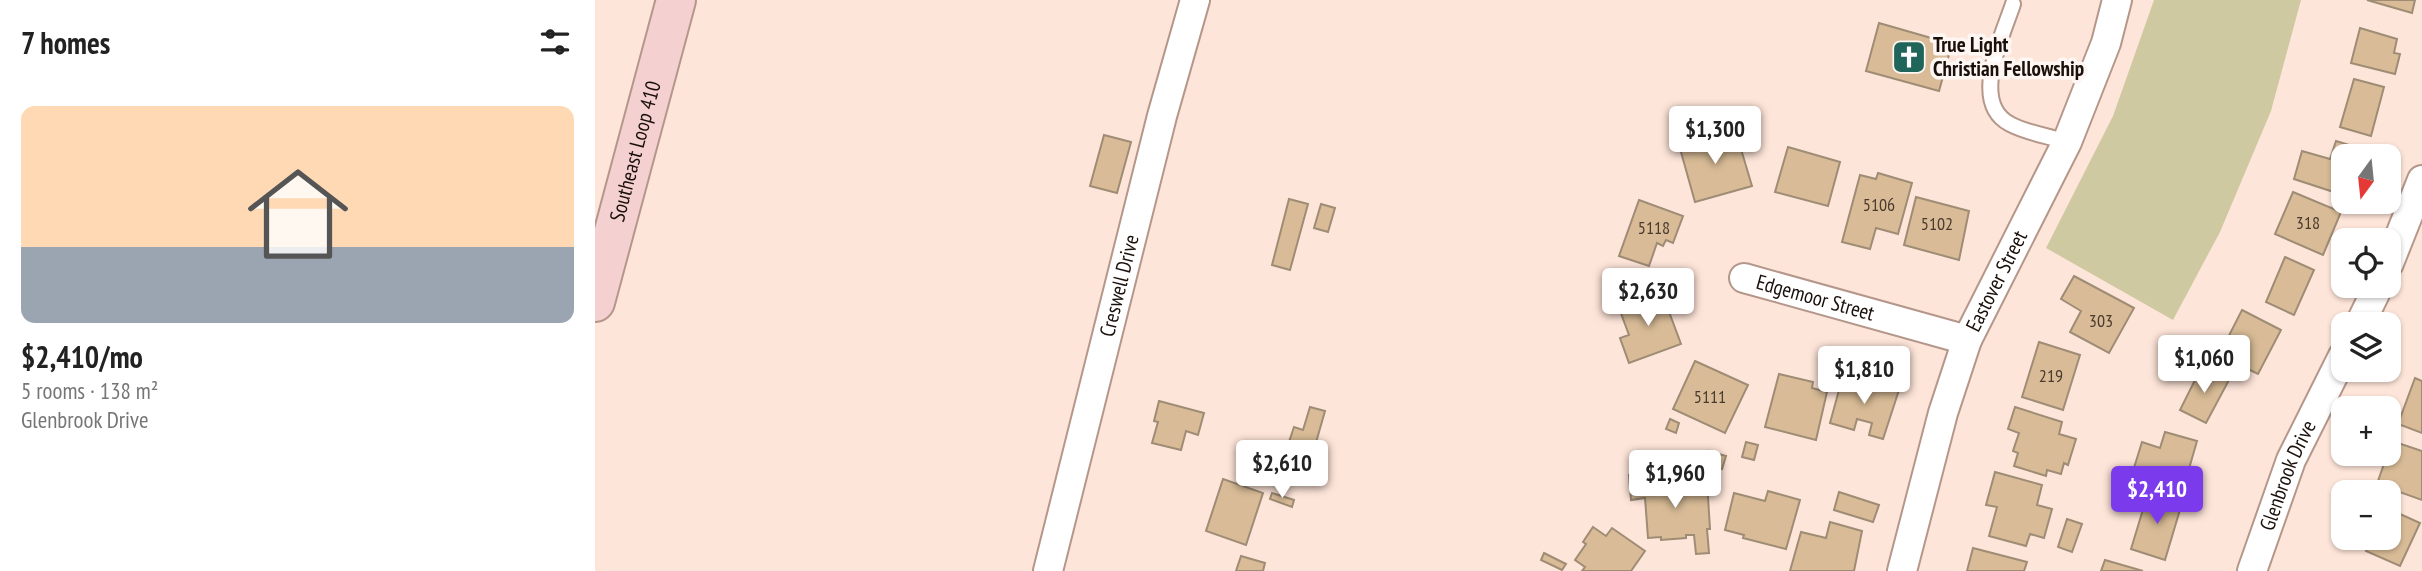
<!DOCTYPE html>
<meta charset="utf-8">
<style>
:root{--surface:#fff;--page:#f6f6f6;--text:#222;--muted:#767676;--line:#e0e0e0;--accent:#7c3aed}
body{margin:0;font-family:"PT Sans Narrow",sans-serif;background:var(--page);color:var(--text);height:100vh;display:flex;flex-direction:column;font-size:26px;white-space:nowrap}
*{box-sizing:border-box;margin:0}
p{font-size:23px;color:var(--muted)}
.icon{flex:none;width:38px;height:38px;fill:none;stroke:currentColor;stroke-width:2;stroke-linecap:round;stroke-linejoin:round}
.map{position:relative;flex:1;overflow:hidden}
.details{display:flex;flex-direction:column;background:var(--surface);width:595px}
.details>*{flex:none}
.needle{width:46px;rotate:195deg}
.tools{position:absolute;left:1736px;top:144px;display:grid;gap:14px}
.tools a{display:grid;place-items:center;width:70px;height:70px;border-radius:14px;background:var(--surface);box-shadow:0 2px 5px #0004;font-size:35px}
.price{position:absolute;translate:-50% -60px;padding:0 16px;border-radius:7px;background:#fff;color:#222;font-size:23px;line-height:46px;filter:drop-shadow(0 2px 4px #0008)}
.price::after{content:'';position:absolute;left:50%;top:42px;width:21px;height:16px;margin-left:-10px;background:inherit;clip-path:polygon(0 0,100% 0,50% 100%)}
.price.active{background:var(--accent);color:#fff}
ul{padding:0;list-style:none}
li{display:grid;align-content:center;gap:14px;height:371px;padding:0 21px}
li+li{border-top:2px solid var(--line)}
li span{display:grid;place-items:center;height:217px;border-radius:14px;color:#555}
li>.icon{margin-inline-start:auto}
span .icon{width:126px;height:126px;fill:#fffc;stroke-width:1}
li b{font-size:30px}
h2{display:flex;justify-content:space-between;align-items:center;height:84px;padding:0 21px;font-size:30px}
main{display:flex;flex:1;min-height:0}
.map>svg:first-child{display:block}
</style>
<main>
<section class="details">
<h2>7 homes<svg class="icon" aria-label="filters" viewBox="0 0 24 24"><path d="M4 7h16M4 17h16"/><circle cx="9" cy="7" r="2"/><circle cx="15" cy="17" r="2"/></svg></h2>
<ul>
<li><span style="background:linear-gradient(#ffd9b3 65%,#9aa5b1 0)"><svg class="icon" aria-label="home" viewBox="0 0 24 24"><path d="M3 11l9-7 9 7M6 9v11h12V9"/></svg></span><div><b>$2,410/mo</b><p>5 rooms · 138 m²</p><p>Glenbrook Drive</p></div></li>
</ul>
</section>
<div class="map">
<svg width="1827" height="571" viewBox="0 0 1827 571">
<rect width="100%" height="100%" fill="#fee5d9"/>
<path fill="#cfc9a2" d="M 1559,0 L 1706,0 L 1676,111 L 1625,232 L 1578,320 L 1451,248 L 1518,116 Z"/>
<g fill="#d9bc97" stroke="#9e8c75" stroke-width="2">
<path d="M 1772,0 L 1820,0 L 1817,13 Z"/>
<path d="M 1284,23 L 1357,44 L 1344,91 L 1271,71 Z"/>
<path d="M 1765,28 L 1802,39 L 1799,53 L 1805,54 L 1800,74 L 1756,63 Z"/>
<path d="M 1759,79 L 1789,87 L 1776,136 L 1745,127 Z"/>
<path d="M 1140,129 L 1157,186 L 1100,202 L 1084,145 Z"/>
<path d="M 509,135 L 536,142 L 522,193 L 495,186 Z"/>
<path d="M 1741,141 L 1770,150 L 1768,156 L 1748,156 L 1748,195 L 1699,179 L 1707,151 L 1735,159 Z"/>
<path d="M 1193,147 L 1245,162 L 1233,206 L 1180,192 Z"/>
<path d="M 1283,173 L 1317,183 L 1303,234 L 1281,228 L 1275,249 L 1247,242 L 1265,175 L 1281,179 Z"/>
<path d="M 1698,192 L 1746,212 L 1728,255 L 1680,234 Z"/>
<path d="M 1321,197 L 1374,211 L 1364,260 L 1309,245 Z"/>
<path d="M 694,199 L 713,204 L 695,270 L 677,265 Z"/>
<path d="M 1044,200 L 1088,216 L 1078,243 L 1071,240 L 1068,246 L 1062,243 L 1054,266 L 1024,256 Z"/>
<path d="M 726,204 L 740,208 L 733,232 L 719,228 Z"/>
<path d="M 1690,257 L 1719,270 L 1699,315 L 1671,302 Z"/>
<path d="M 1479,276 L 1539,308 L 1514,353 L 1475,332 L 1486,311 L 1466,299 Z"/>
<path d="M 1067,293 L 1086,344 L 1034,363 L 1025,338 L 1034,335 L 1024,308 Z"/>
<path d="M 1647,310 L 1686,330 L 1663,374 L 1624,355 Z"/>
<path d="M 1444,342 L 1485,355 L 1468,410 L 1427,397 Z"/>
<path d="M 1100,361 L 1153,385 L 1130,433 L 1078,409 Z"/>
<path d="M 1607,366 L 1634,380 L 1611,423 L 1585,410 Z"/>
<path d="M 1184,374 L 1218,382 L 1217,388 L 1232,392 L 1221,440 L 1170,427 Z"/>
<path d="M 1820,378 L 1827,381 L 1827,433 L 1803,424 Z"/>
<path d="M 1247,379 L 1271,385 L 1272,381 L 1304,390 L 1288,439 L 1274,435 L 1277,423 L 1262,419 L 1259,430 L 1235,423 Z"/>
<path d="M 564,401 L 609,413 L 603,435 L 591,431 L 586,450 L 557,443 L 563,422 L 559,421 Z"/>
<path d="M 715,407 L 730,411 L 716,460 L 700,456 L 704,444 L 694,442 L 699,427 L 708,430 Z"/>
<path d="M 1420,407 L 1467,422 L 1464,434 L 1481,439 L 1473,465 L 1469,463 L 1466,474 L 1452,470 L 1451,476 L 1419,466 L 1423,453 L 1418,451 L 1424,433 L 1413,429 Z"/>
<path d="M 1075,419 L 1084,423 L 1081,433 L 1071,429 Z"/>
<path d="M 1570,432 L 1602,441 L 1589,486 L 1538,471 L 1547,442 L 1565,448 Z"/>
<path d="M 1797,441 L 1827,451 L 1827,500 L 1782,484 Z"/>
<path d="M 1151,442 L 1163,445 L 1159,460 L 1147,457 Z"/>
<path d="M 1113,451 L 1131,456 L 1127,469 L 1109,464 Z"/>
<path d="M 1400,472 L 1447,485 L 1442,505 L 1457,509 L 1449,538 L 1435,534 L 1431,546 L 1394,536 L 1402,507 L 1391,505 Z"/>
<path d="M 1049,474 L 1050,486 L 1112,481 L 1115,529 L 1112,529 L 1114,553 L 1101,554 L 1099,535 L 1091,535 L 1091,538 L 1066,540 L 1066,537 L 1053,538 L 1050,498 L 1036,500 L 1034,475 Z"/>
<path d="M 628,479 L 668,493 L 651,545 L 611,531 Z"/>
<path d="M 1173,491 L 1205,500 L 1191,549 L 1148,538 L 1149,535 L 1130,530 L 1139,493 L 1170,501 Z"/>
<path d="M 1244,492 L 1284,505 L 1278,522 L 1239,510 Z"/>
<path d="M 677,493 L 699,500 L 697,507 L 675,499 Z"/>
<path d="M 1553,493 L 1587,503 L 1570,560 L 1536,549 Z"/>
<path d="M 1794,509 L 1825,523 L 1805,566 L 1771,551 L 1777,537 L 1794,537 Z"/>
<path d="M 1472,519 L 1487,524 L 1477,552 L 1463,547 Z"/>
<path d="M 1235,522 L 1267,531 L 1259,571 L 1195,571 L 1206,532 L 1231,538 Z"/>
<path d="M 998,527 L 1011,536 L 1017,528 L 1050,551 L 1036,571 L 987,571 L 990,567 L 980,560 L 991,544 L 988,542 Z"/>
<path d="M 1378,548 L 1432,562 L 1429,571 L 1372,571 Z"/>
<path d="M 949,553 L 971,564 L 967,570 L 946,560 Z"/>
<path d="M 646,556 L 670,563 L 668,571 L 641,571 Z"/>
<path d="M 1510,560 L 1548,571 L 1506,571 Z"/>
</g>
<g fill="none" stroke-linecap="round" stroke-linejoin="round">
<g stroke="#b4978a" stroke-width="18">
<path id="service" d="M 1418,4 C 1408,35 1374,103 1415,124 C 1431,133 1454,136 1472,142"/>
</g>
<g stroke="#b4978a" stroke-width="32">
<g id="minor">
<path d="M 1794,263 L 1827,180"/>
<path id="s1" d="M 1149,278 L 1372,340"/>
<path d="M 1765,324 L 1784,285"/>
<path id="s2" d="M 453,571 L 567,116 L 600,0"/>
<path id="s3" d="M 1307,571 L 1348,413 L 1372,340 L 1472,142 L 1511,43 L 1522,0"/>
<path id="s4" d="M 1657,571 L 1696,460 L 1748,356"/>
</g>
</g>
<g stroke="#b4978a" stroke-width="42">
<g id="secondary">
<path id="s5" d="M 0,302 L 81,0"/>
</g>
</g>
<use href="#service" stroke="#fff" stroke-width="14"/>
<use href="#minor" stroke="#fff" stroke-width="28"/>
<use href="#secondary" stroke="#f5d0d1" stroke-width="38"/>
</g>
<defs>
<g id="church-square" transform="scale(1.75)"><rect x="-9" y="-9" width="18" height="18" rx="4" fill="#1f6559" stroke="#fdf6f3"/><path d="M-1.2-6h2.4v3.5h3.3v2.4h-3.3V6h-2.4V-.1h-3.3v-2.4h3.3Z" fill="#fff"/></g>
</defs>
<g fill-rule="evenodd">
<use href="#church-square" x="1314" y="57"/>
</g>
<g text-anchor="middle" stroke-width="7" stroke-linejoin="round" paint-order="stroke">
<g font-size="18" fill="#4a3b2e">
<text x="1284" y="211">5106</text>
<text x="1713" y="229">318</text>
<text x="1342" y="230">5102</text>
<text x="1059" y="234">5118</text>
<text x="1506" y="327">303</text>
<text x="1456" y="382">219</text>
<text x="1115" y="403">5111</text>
</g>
<g font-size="21" font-weight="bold" fill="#1a100b" stroke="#fdf6f3" text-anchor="start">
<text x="1338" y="52">True Light<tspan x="1338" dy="24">Christian Fellowship</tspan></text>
</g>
<g font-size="21" fill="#1a100b" stroke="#fdf6f3">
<text dy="7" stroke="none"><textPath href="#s5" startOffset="156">Southeast Loop 410</textPath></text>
<text dy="7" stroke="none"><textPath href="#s3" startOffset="306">Eastover Street</textPath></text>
<text dy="7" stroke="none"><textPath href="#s2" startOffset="294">Creswell Drive</textPath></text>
<text dy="7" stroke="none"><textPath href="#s1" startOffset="74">Edgemoor Street</textPath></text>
<text dy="7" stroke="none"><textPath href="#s4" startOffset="102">Glenbrook Drive</textPath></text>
</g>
</g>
</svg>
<div class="tools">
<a><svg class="needle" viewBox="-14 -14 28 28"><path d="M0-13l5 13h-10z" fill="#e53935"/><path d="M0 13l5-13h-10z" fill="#767676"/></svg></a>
<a><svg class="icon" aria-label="locate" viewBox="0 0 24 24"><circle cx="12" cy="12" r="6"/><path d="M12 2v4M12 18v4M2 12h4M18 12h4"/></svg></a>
<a><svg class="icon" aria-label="layers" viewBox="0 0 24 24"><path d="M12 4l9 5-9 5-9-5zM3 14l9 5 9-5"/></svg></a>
<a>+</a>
<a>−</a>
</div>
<b class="price" style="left:1120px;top:166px">$1,300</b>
<b class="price" style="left:1053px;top:328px">$2,630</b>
<b class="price" style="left:1609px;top:395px">$1,060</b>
<b class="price" style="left:1269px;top:406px">$1,810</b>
<b class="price" style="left:687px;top:500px">$2,610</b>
<b class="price" style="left:1080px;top:510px">$1,960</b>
<b class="price active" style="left:1562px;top:526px">$2,410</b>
</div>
</main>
